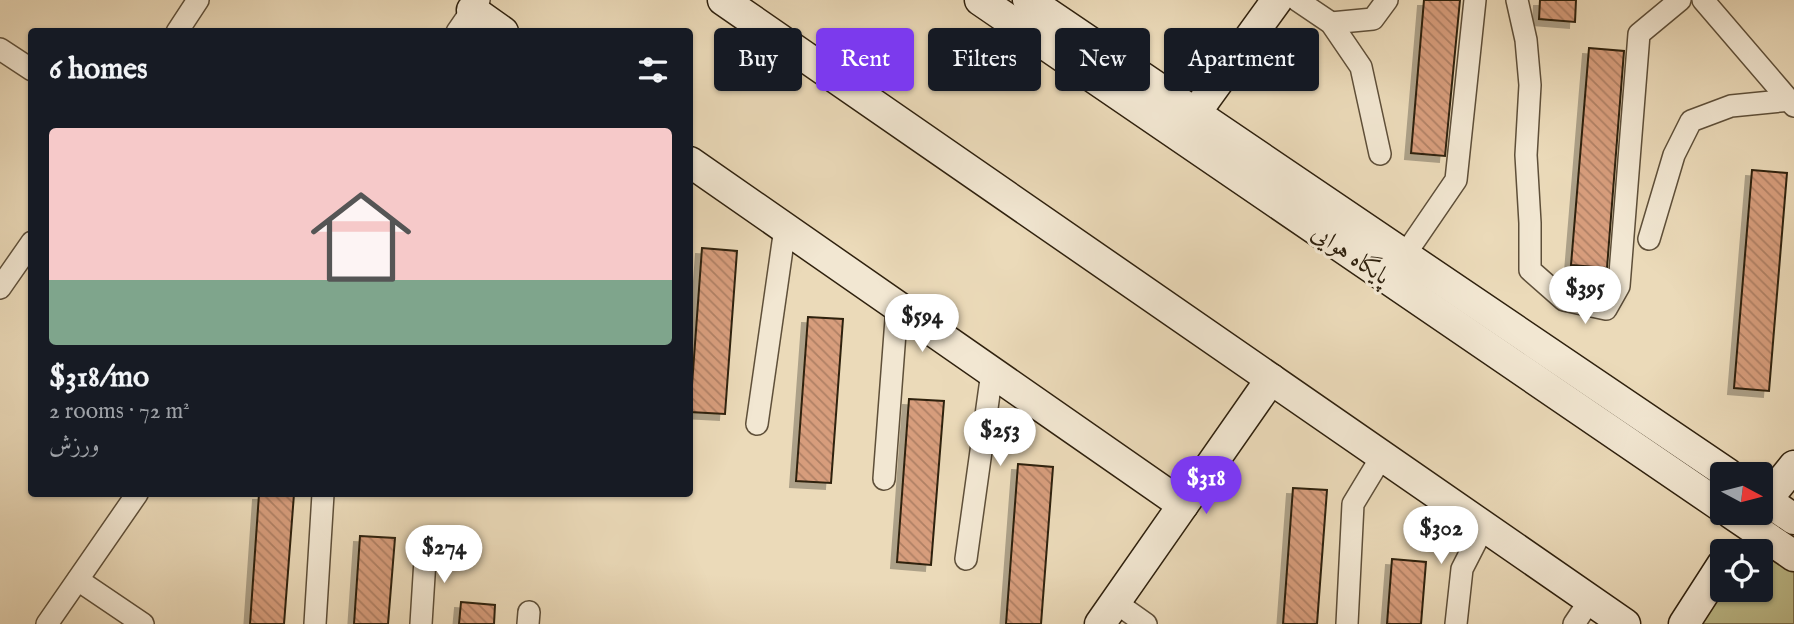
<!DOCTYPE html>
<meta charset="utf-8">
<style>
:root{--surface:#171b24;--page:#20242c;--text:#f1f3f6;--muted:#9ea1a6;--line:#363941;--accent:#7c3aed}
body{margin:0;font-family:"IM FELL English",Amiri,serif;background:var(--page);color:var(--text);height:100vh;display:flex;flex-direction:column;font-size:26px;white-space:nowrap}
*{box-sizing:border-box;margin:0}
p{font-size:23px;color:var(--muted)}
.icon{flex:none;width:38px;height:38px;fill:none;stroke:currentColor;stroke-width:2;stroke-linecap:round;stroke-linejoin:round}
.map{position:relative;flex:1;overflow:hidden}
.side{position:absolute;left:28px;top:28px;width:665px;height:469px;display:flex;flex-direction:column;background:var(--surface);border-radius:7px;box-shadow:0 2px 5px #0004}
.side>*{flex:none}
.guide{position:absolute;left:714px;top:28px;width:665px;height:63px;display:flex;gap:14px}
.needle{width:46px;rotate:97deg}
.tools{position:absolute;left:1710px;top:462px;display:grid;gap:14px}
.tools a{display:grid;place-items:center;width:63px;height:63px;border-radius:7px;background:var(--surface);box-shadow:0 2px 5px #0004;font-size:35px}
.price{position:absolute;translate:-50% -60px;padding:0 16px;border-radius:24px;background:#fff;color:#222;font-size:23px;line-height:46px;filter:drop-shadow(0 2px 4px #0008)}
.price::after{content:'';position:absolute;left:50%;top:42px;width:21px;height:16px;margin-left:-10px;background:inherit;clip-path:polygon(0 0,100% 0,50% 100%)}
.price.active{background:var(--accent);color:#fff}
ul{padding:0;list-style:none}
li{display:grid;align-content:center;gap:14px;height:371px;padding:0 21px}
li+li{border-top:2px solid var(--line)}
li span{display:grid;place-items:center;height:217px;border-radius:7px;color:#555}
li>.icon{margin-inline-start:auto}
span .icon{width:126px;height:126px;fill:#fffc;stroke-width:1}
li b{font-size:30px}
h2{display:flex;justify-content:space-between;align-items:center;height:84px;padding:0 21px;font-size:30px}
.chip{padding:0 24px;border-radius:7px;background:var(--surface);box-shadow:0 2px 5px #0004;font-size:24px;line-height:63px}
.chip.active{background:var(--accent);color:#fff}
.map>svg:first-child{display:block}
</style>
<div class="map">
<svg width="1794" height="624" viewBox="0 0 1794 624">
<defs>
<pattern id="building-back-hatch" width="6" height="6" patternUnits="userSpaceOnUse" patternTransform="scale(1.75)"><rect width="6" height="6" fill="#d79d7c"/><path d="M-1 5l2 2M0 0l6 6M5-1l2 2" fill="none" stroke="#af8064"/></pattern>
<filter id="shadow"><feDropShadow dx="-6" dy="6" stdDeviation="0" flood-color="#0004"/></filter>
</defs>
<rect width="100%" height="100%" fill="#ebdab9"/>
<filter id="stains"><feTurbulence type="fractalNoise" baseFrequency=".00286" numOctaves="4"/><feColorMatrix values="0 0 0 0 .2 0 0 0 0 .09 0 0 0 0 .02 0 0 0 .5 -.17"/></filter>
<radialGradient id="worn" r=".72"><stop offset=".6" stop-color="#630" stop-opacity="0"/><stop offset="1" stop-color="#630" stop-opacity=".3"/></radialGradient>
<path fill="#bebd8b" stroke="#766f4c" stroke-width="2" d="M 1764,544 L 1794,565 L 1794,624 L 1701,624 L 1722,590 L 1760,590 L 1760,551 L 1747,551 Z"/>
<g fill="url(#building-back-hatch)" stroke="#2f210e" stroke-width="2" filter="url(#shadow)">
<path d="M 1424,0 L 1460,0 L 1445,156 L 1411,153 Z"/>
<path d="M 1540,0 L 1576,0 L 1575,22 L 1539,19 Z"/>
<path d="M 1589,48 L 1624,51 L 1607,268 L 1571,265 Z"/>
<path d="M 1752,170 L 1787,173 L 1769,391 L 1734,388 Z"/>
<path d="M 702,248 L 737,251 L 725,414 L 690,412 Z"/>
<path d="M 808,317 L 843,319 L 831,483 L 796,481 Z"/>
<path d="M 909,399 L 944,401 L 931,565 L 897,562 Z"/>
<path d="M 1018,464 L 1053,467 L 1041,624 L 1006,624 Z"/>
<path d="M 1293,488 L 1327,490 L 1317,624 L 1283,624 Z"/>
<path d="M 259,494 L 294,494 L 284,624 L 250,624 Z"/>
<path d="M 360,536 L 395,538 L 388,624 L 354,624 Z"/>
<path d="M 1392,559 L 1426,562 L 1421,624 L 1387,624 Z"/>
<path d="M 461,602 L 495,605 L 494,624 L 459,624 Z"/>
</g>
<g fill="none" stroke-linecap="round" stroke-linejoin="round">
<g stroke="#5e4f39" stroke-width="24">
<g id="street">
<path d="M 1297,0 L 1331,23 L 1361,67 L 1380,154"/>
<path d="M 1517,0 L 1526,40 L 1530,85 L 1526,155 L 1530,223 L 1530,270 L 1564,300 L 1606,309 L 1619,286 L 1639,34 L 1680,0"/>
<path d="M 1703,0 L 1794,106"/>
<path d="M 1331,23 L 1373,19 L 1387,0"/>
<path d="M 177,32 L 198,0"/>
<path d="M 457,32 L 479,0"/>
<path d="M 0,49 L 32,70"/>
<path d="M 1649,239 L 1674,155 L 1691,121 L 1731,106 L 1791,100"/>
<path d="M 1404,256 L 1456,180 L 1475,0"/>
<path d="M 0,288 L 32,242"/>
<path d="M 757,424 L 785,228"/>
<path d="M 884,479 L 897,306"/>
<path d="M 966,559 L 992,372"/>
<path d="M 78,580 L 143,624"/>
<path d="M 1115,602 L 1146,624"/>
<path d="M 47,624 L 137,494"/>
<path d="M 315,624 L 323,494"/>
<path d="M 421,624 L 426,544"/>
<path d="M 528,624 L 529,612"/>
<path d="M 1347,624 L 1353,504 L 1382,456"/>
<path d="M 1456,624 L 1462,569 L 1484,526"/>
<path d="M 1574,624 L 1590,600"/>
</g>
</g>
<g stroke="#2f210e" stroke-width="33">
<g id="secondary">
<path d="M 723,0 L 1625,624"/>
<path d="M 980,0 L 1722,507"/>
<path d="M 1028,0 L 1728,474"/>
<path d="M 472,10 L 503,32"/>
<path d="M 1183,130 L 1277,0"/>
<path d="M 690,162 L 1183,505"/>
<path d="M 1760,496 L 1794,519"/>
<path d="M 1760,508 L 1794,466"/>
<path d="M 1731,513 L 1794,556"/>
<path d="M 1100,624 L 1271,379"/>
<path d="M 1684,624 L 1722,565"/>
</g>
</g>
<use href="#street" stroke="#f2e7d2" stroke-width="21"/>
<use href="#secondary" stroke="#f2e7d2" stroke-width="30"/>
</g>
<g text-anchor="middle" stroke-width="6" stroke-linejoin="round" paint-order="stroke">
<g font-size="24" fill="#2f210e" stroke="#f2e7d2">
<text transform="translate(1351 254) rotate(34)" y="8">پایگاه هوایی</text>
</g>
</g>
<rect width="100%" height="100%" filter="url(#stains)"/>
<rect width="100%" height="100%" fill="url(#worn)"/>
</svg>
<div class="tools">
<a><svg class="needle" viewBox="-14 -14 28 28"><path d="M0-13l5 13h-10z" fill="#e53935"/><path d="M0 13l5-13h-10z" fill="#9ea1a6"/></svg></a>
<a><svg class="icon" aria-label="locate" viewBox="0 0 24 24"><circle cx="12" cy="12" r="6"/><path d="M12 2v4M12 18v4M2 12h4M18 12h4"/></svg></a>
</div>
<b class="price" style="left:1585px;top:326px">$395</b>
<b class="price" style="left:922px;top:354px">$594</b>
<b class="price" style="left:1000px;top:468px">$253</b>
<b class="price active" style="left:1206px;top:516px">$318</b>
<b class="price" style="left:1441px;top:566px">$302</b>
<b class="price" style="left:444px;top:585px">$274</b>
<div class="guide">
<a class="chip">Buy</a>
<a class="chip active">Rent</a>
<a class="chip">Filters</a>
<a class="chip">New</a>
<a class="chip">Apartment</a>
</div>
<section class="side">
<h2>6 homes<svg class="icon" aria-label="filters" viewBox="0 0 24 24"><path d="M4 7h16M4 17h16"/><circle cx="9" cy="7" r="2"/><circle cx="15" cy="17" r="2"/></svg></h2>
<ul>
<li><span style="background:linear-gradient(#f6c9c9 70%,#7fa58c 0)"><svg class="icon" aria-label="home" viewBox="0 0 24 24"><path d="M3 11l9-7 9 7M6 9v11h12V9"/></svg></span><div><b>$318/mo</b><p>2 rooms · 72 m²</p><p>ورزش</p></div></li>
</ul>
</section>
</div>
